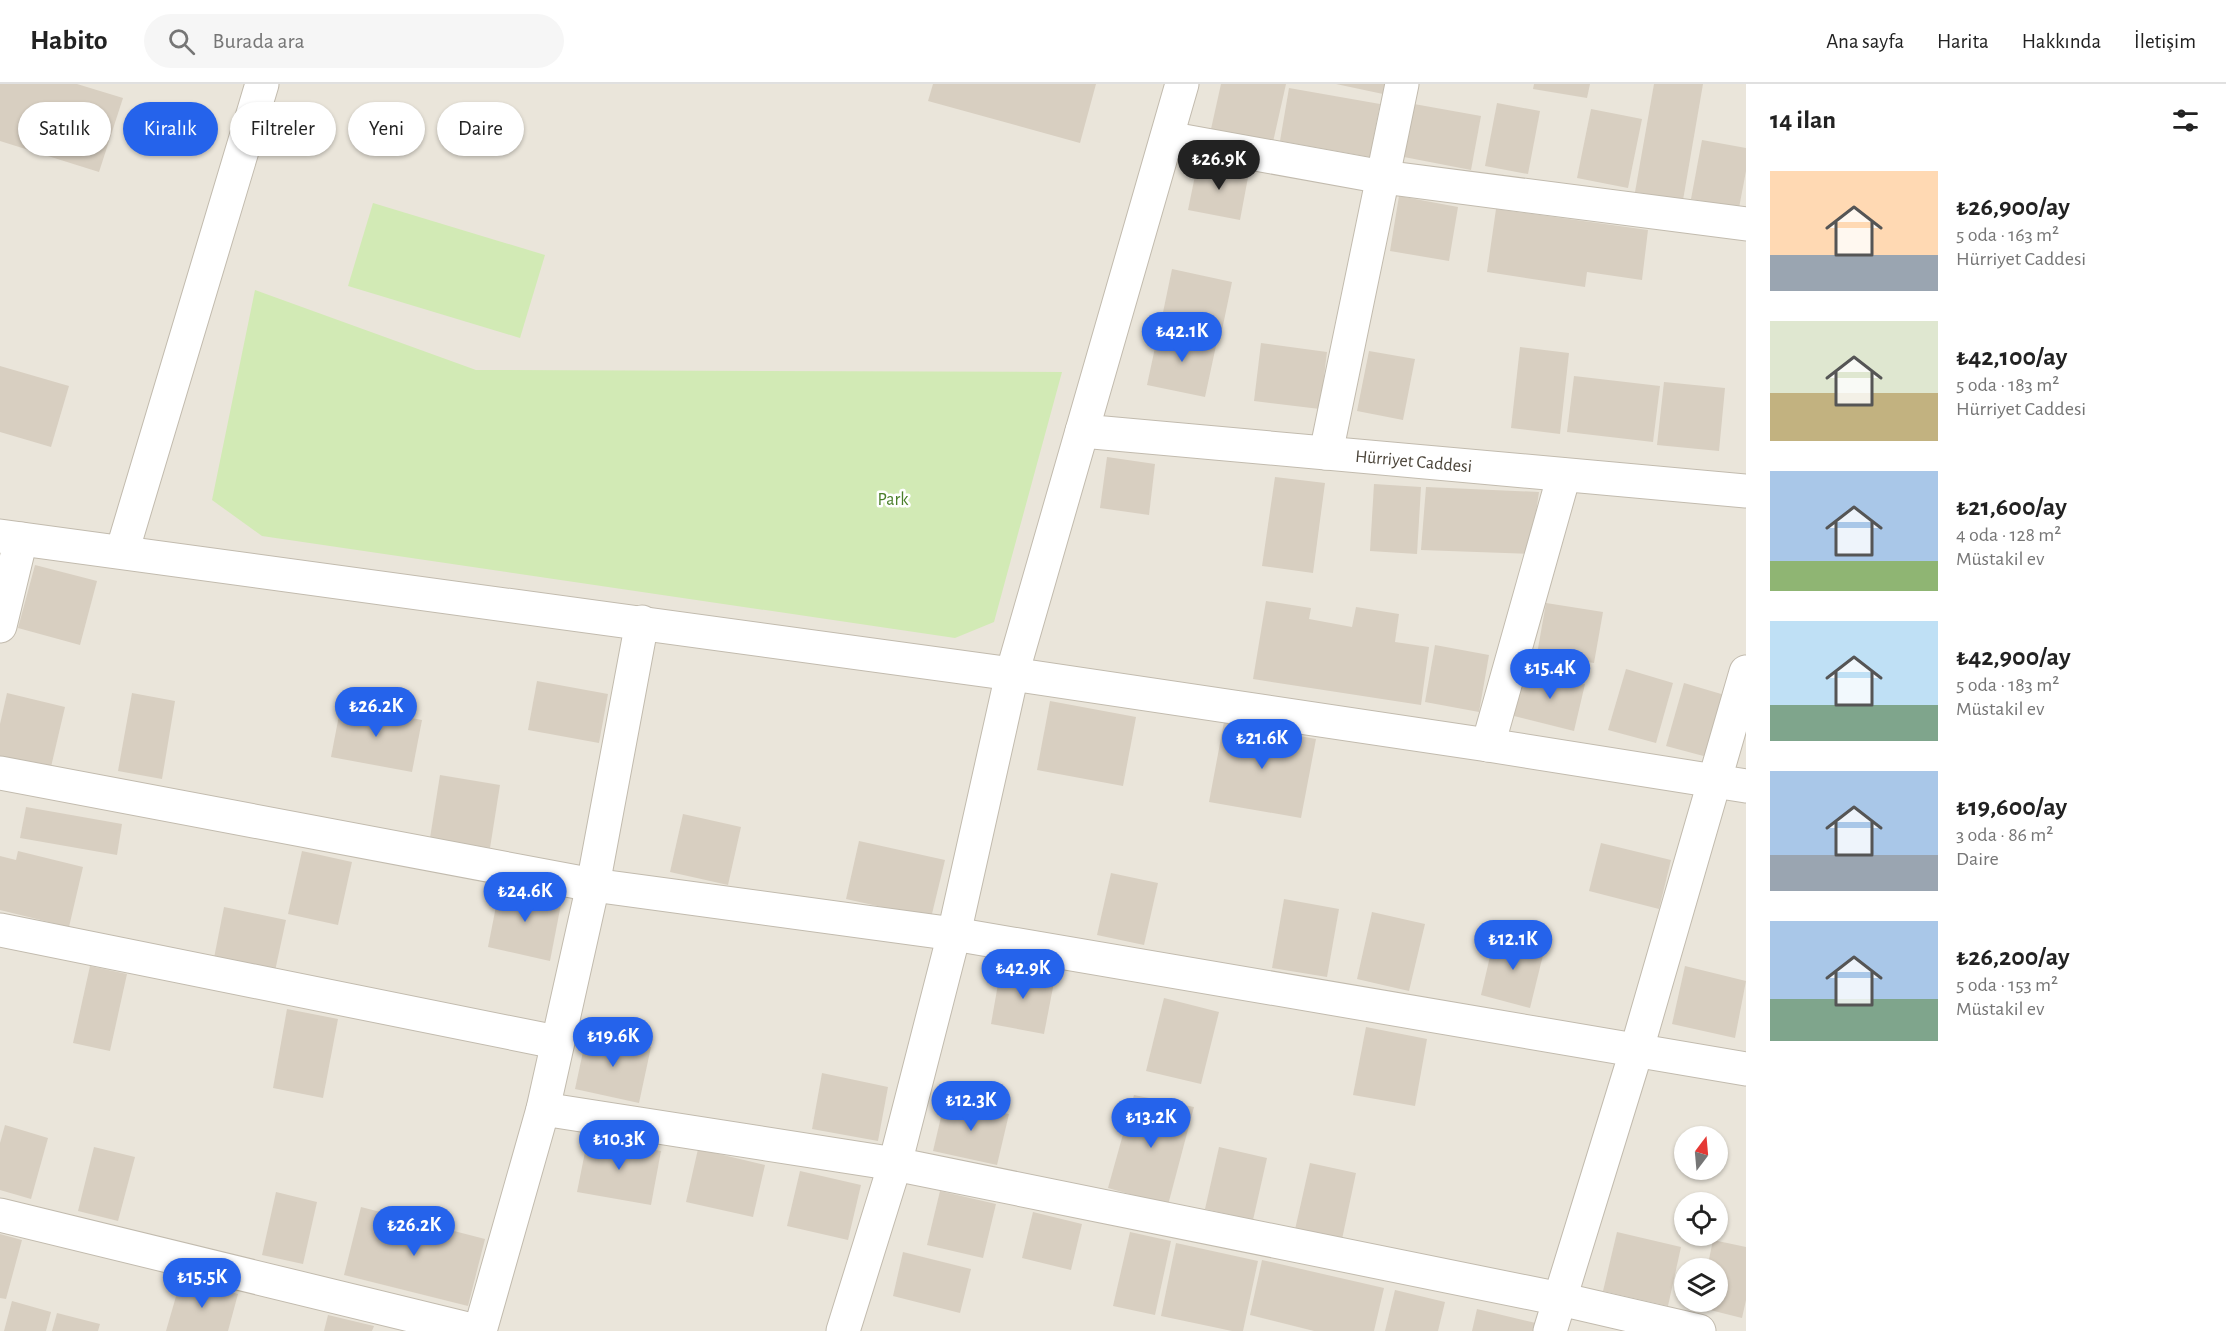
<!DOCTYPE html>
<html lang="tr">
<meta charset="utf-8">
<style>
:root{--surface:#fff;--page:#f6f6f6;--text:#222;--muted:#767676;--line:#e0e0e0;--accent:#2563eb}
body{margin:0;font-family:"Alegreya Sans",sans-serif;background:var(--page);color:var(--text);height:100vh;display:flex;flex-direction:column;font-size:22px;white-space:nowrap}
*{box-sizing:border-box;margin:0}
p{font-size:20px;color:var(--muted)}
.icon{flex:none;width:33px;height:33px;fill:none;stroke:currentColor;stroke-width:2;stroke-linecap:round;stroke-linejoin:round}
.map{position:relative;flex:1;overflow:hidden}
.panel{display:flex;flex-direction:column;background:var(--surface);width:480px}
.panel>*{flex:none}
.banner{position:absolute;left:18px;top:18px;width:570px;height:54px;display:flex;gap:12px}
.needle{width:39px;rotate:16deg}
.tools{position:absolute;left:1674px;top:1042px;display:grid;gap:12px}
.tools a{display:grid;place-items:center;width:54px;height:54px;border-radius:50%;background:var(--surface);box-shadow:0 2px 4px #0004;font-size:30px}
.price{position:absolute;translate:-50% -51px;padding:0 14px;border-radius:21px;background:var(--accent);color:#fff;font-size:20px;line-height:39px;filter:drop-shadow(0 2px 3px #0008)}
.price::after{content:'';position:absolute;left:50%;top:36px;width:18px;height:14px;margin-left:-9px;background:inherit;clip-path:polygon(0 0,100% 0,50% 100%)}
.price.on{background:#222;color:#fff}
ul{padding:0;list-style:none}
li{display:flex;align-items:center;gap:18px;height:150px;padding:0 24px}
li span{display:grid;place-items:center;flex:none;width:168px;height:120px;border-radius:0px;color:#555}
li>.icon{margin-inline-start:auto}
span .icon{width:72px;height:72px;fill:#fffc;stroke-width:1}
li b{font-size:26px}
h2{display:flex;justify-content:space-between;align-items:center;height:72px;padding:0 24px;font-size:26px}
.pill{padding:0 21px;border-radius:27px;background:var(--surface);box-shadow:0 2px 4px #0004;font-size:21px;line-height:54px}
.pill.on{background:var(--accent);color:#fff}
header{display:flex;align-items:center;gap:36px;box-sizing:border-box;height:84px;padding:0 30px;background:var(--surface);border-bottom:2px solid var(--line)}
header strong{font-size:28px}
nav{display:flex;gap:33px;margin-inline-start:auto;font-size:21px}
.search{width:420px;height:54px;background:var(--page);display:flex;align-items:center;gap:15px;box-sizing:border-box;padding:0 21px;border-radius:33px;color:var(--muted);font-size:22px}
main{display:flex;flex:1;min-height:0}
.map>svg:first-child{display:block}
</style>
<header>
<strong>Habito</strong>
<div class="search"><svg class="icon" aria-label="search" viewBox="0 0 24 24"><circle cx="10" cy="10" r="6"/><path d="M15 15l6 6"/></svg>Burada ara</div>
<nav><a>Ana sayfa</a><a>Harita</a><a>Hakkında</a><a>İletişim</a></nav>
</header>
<main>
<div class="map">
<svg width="1746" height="1247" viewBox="0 0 1746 1247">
<rect width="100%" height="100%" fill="#f6f3ec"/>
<path fill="#eae5da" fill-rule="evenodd" d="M 0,0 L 1746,0 L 1746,1247 L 0,1247 ZM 1684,1053 L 1718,1053 L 1718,1086 L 1684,1086 ZM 1684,1119 L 1718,1119 L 1718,1152 L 1684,1152 ZM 1684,1185 L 1718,1185 L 1718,1218 L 1684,1218 Z"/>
<g fill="#d2eab5">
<path d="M 373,119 L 545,171 L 520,254 L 348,202 Z"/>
<path d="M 255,206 L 476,286 L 1062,288 L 994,538 L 955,554 L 262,452 L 212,416 Z"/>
</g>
<g fill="#d8cfc1">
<path d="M 0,0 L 77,0 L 123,14 L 99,88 L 0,57 Z"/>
<path d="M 933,0 L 1096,0 L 1080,59 L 928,17 Z"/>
<path d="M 1221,0 L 1286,0 L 1273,58 L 1211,45 Z"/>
<path d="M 1336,0 L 1385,0 L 1383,10 Z"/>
<path d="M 1534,0 L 1590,0 L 1587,14 L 1533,5 Z"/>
<path d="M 1654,0 L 1703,0 L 1683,116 L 1635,108 Z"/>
<path d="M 1289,4 L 1380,20 L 1370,73 L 1280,57 Z"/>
<path d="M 1497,19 L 1540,27 L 1528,90 L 1485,82 Z"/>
<path d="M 1414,20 L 1481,32 L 1471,86 L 1404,73 Z"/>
<path d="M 1591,25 L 1642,35 L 1628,104 L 1577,94 Z"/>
<path d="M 1702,56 L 1746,64 L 1746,87 L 1739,124 L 1691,115 Z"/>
<path d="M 1198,77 L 1249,88 L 1240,136 L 1188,126 Z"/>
<path d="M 1399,112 L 1458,123 L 1449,177 L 1390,167 Z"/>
<path d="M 1496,125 L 1648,146 L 1642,196 L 1587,188 L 1585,203 L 1487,188 Z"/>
<path d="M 1172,185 L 1232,198 L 1221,251 L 1161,238 Z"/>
<path d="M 1159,245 L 1217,257 L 1205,313 L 1147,301 Z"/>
<path d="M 1261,259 L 1327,268 L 1320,325 L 1254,317 Z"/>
<path d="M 1520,263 L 1569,269 L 1560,350 L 1511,344 Z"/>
<path d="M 1369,267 L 1415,275 L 1403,336 L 1357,327 Z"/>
<path d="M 0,282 L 69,302 L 51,363 L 0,348 Z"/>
<path d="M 1574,292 L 1660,302 L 1653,358 L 1567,348 Z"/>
<path d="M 1664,298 L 1725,304 L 1719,367 L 1657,361 Z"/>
<path d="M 1107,373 L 1155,380 L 1149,431 L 1100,424 Z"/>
<path d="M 1275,393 L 1325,399 L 1313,489 L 1262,482 Z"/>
<path d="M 1374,400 L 1421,403 L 1417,470 L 1370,467 Z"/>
<path d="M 1426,403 L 1539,408 L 1530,470 L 1421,466 Z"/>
<path d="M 35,481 L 97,497 L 80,561 L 18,544 Z"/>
<path d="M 1266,517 L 1311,524 L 1309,535 L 1352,543 L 1356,523 L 1399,530 L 1395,558 L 1429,563 L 1421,621 L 1253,595 Z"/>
<path d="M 1546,519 L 1603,528 L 1594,579 L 1537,570 Z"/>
<path d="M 1435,561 L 1489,571 L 1479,628 L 1425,618 Z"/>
<path d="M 1526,585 L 1585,600 L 1574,647 L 1514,632 Z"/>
<path d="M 1626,585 L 1673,599 L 1656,659 L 1608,646 Z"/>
<path d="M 537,597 L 608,610 L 599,659 L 528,646 Z"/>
<path d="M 1684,599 L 1728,612 L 1711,674 L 1666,662 Z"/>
<path d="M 7,609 L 65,623 L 51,683 L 0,672 L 0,640 Z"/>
<path d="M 132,609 L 175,617 L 162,695 L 118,687 Z"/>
<path d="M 1050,617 L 1136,633 L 1123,702 L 1037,686 Z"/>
<path d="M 341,621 L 422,636 L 412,688 L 331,673 Z"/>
<path d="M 1224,638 L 1316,655 L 1301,734 L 1209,718 Z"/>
<path d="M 440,691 L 500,701 L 490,764 L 430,754 Z"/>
<path d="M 26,723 L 122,740 L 117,771 L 20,754 Z"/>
<path d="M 683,730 L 741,743 L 728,801 L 670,788 Z"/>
<path d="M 859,757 L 945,776 L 931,834 L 846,815 Z"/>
<path d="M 1601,759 L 1671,776 L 1659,825 L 1589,807 Z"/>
<path d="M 18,767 L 83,783 L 69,843 L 0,826 L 0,772 L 16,776 Z"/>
<path d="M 302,767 L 352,778 L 338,841 L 288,830 Z"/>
<path d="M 1111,789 L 1158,799 L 1144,861 L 1097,851 Z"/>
<path d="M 500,802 L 562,815 L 550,877 L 488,863 Z"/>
<path d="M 1284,815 L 1339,825 L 1327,893 L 1272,884 Z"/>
<path d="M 224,823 L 286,836 L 275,887 L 214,874 Z"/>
<path d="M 1372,828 L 1425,840 L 1409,907 L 1357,895 Z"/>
<path d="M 1495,851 L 1545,863 L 1530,924 L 1481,911 Z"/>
<path d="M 90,882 L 127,890 L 110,967 L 73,959 Z"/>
<path d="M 1685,882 L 1746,897 L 1735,954 L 1672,940 Z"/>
<path d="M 1001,883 L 1055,893 L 1044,950 L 991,940 Z"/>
<path d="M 1164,914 L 1219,928 L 1201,1000 L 1146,987 Z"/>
<path d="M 287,925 L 338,935 L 323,1014 L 273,1004 Z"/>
<path d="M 1366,943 L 1427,955 L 1415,1022 L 1353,1011 Z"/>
<path d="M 587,949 L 651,963 L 639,1019 L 575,1005 Z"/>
<path d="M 822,989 L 888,1003 L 878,1057 L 812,1045 Z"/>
<path d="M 1134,1011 L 1194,1023 L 1168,1121 L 1108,1104 Z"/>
<path d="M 945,1016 L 1009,1030 L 997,1081 L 933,1067 Z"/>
<path d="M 5,1041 L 48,1054 L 31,1115 L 0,1106 L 0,1059 Z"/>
<path d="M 588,1053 L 661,1067 L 651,1121 L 577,1108 Z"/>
<path d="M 94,1063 L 135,1073 L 118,1137 L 78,1127 Z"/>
<path d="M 1219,1063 L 1267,1074 L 1253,1136 L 1205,1125 Z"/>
<path d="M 698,1065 L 765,1081 L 753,1133 L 686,1118 Z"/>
<path d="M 1310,1079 L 1356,1089 L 1341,1160 L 1294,1150 Z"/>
<path d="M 800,1087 L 861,1101 L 848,1156 L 787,1142 Z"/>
<path d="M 940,1107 L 996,1120 L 983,1174 L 927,1161 Z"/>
<path d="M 276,1108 L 317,1118 L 303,1180 L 262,1171 Z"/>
<path d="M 361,1123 L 485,1155 L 468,1222 L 344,1191 Z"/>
<path d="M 1033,1128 L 1082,1140 L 1071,1186 L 1022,1174 Z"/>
<path d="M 1130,1148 L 1171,1157 L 1155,1231 L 1113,1222 Z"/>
<path d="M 1617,1148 L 1681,1163 L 1668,1222 L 1603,1207 Z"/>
<path d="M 0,1150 L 22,1156 L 6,1215 L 0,1214 Z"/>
<path d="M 1713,1156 L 1746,1163 L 1746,1216 L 1742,1234 L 1698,1223 L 1699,1218 L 1718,1218 L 1718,1185 L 1707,1185 Z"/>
<path d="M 1176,1159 L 1258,1177 L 1243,1247 L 1232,1247 L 1161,1232 Z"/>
<path d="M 903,1168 L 971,1185 L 960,1229 L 893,1212 Z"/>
<path d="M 1262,1176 L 1384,1204 L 1374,1247 L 1314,1247 L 1250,1231 Z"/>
<path d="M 181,1195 L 238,1210 L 228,1247 L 166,1247 Z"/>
<path d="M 1395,1206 L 1445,1218 L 1438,1247 L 1385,1247 Z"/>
<path d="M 12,1217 L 51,1228 L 46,1247 L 4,1247 Z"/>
<path d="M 1477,1225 L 1540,1240 L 1538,1247 L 1472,1247 Z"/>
<path d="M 57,1229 L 100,1240 L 98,1247 L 52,1247 Z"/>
<path d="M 328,1231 L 374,1242 L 372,1247 L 324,1247 Z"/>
</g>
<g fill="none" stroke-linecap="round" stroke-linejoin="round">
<g stroke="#c2bbae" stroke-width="35">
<g id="minor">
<path d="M 1167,54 L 1383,93 L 1746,140"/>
<path id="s1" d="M 1082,347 L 1746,407"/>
<path d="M 1326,369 L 1402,0"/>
<path d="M 0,452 L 1012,590 L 1488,661 L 1746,702"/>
<path d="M 122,468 L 262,0"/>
<path d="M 0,542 L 21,455"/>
<path d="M 1488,661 L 1564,391"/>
<path d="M 0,689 L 593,801 L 954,850 L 1746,985"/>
<path d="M 0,846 L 556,958"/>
<path d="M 543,1025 L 895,1080 L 1560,1215 L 1699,1247"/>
<path d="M 0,1131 L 476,1247"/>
<path d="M 480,1247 L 543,1025 L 593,801 L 642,538"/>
<path d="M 843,1247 L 895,1080 L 954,850 L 1012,590 L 1182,0"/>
<path d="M 1550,1247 L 1636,968 L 1746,588"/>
</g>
</g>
<use href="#minor" stroke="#fff" stroke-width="33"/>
</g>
<g text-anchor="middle" stroke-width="5" stroke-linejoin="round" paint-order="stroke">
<g font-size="18" fill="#4b4439" stroke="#fff">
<text dy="6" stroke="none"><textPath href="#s1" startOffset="333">Hürriyet Caddesi</textPath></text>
</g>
<g font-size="18" fill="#4a7f2a" stroke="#fff">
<text x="893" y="421">Park</text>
</g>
</g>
</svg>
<div class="tools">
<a><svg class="needle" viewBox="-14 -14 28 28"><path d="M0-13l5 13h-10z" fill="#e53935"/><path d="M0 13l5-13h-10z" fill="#767676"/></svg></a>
<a><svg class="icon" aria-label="locate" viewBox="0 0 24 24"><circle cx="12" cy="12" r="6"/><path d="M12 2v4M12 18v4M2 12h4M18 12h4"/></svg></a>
<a><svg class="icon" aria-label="layers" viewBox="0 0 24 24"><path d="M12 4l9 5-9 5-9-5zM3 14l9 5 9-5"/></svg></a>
</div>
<b class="price on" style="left:1219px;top:107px">₺26.9K</b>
<b class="price" style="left:1182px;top:279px">₺42.1K</b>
<b class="price" style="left:1550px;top:616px">₺15.4K</b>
<b class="price" style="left:376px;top:654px">₺26.2K</b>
<b class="price" style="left:1262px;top:686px">₺21.6K</b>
<b class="price" style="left:525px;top:839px">₺24.6K</b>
<b class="price" style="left:1513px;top:887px">₺12.1K</b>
<b class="price" style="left:1023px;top:916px">₺42.9K</b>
<b class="price" style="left:613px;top:984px">₺19.6K</b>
<b class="price" style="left:971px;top:1048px">₺12.3K</b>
<b class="price" style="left:1151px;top:1065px">₺13.2K</b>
<b class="price" style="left:619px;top:1087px">₺10.3K</b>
<b class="price" style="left:414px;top:1173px">₺26.2K</b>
<b class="price" style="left:202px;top:1225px">₺15.5K</b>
<div class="banner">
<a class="pill">Satılık</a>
<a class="pill on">Kiralık</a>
<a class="pill">Filtreler</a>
<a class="pill">Yeni</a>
<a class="pill">Daire</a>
</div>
</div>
<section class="panel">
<h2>14 ilan<svg class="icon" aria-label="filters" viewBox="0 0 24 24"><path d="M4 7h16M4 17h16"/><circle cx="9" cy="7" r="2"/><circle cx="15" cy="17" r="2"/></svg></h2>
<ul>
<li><span style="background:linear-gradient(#ffd9b3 70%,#9aa5b1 0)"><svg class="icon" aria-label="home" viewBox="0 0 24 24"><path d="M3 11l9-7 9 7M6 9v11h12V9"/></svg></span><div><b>₺26,900/ay</b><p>5 oda · 163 m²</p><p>Hürriyet Caddesi</p></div></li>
<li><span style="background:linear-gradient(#dfe7d0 60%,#c2b280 0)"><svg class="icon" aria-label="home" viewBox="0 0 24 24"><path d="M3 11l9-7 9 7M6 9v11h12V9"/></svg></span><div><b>₺42,100/ay</b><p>5 oda · 183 m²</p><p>Hürriyet Caddesi</p></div></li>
<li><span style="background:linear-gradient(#a9c7e8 75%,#8fb573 0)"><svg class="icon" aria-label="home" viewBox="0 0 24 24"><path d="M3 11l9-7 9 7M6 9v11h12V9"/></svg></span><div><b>₺21,600/ay</b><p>4 oda · 128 m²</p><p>Müstakil ev</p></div></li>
<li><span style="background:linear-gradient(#bfe0f5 70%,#7fa58c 0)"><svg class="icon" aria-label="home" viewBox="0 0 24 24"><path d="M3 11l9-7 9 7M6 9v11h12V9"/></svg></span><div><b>₺42,900/ay</b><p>5 oda · 183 m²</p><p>Müstakil ev</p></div></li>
<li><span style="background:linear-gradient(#a9c7e8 70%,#9aa5b1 0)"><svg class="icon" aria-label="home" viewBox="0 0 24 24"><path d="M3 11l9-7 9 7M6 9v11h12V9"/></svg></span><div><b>₺19,600/ay</b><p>3 oda · 86 m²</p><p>Daire</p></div></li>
<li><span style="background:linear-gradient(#a9c7e8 65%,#7fa58c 0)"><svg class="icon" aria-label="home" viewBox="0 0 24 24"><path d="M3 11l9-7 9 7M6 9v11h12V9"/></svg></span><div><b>₺26,200/ay</b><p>5 oda · 153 m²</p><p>Müstakil ev</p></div></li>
</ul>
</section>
</main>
